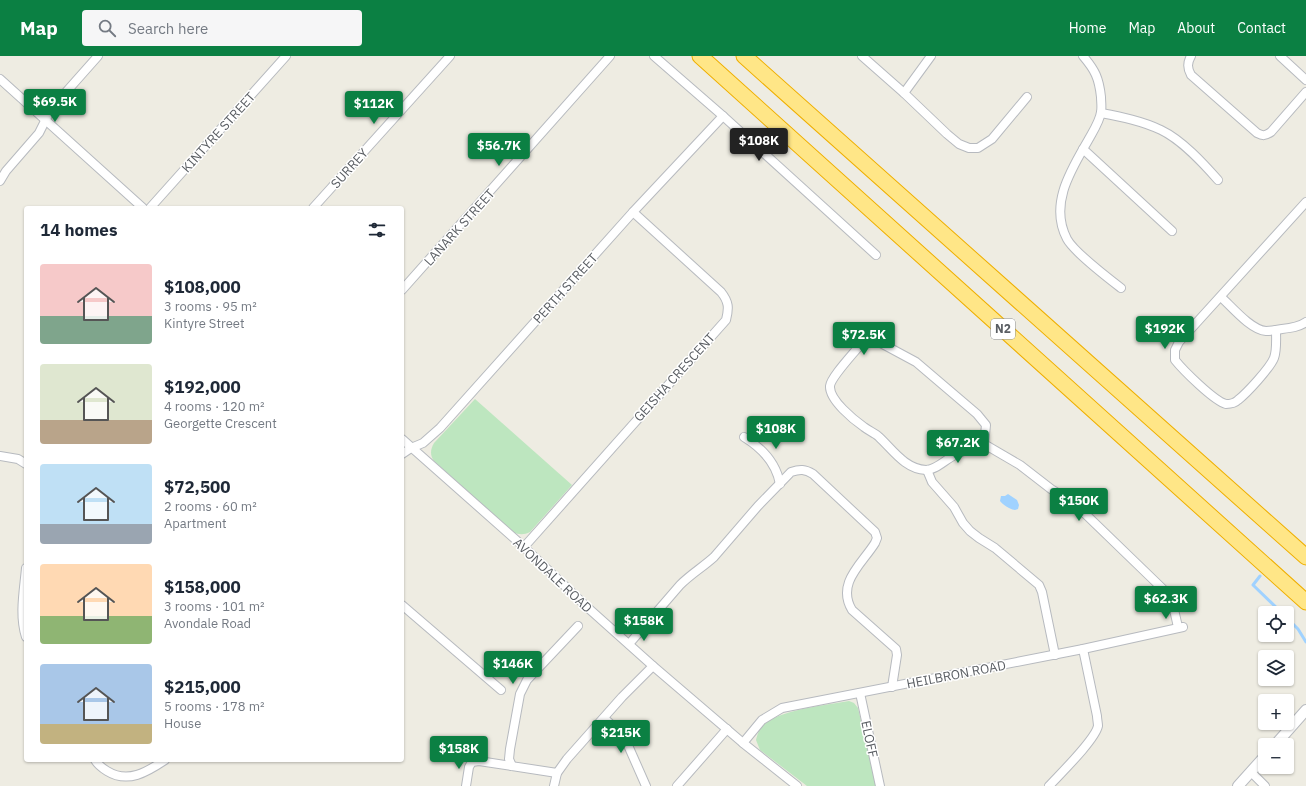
<!DOCTYPE html>
<meta charset="utf-8">
<style>
:root{--surface:#fff;--page:#f6f6f7;--text:#1f2937;--muted:#747a83;--accent:#0b8043}
body{margin:0;font-family:"IBM Plex Sans",sans-serif;background:var(--page);color:var(--text);height:100vh;display:flex;flex-direction:column;font-size:15px;white-space:nowrap}
*{box-sizing:border-box;margin:0}
p{font-size:13px;color:var(--muted)}
.icon{flex:none;width:22px;height:22px;fill:none;stroke:currentColor;stroke-width:2;stroke-linecap:round;stroke-linejoin:round}
.map{position:relative;flex:1;overflow:hidden}
.panel{position:absolute;left:24px;top:150px;width:380px;height:556px;display:flex;flex-direction:column;background:var(--surface);border-radius:4px;box-shadow:0 1px 3px #0004}
.panel>*{flex:none}
.tools{position:absolute;left:1258px;top:550px;display:grid;gap:8px}
.tools a{display:grid;place-items:center;width:36px;height:36px;border-radius:4px;background:var(--surface);box-shadow:0 1px 3px #0004;font-size:20px}
.price{position:absolute;translate:-50% -34px;padding:0 9px;border-radius:4px;background:var(--accent);color:#fff;font-size:13px;line-height:26px;filter:drop-shadow(0 1px 2px #0008)}
.price::after{content:'';position:absolute;left:50%;top:24px;width:12px;height:9px;margin-left:-6px;background:inherit;clip-path:polygon(0 0,100% 0,50% 100%)}
.price.current{background:#222;color:#fff}
ul{padding:0;list-style:none}
li{display:flex;align-items:center;gap:12px;height:100px;padding:0 16px}
li span{display:grid;place-items:center;flex:none;width:112px;height:80px;border-radius:4px;color:#555}
li>.icon{margin-inline-start:auto}
span .icon{width:48px;height:48px;fill:#fffc;stroke-width:1}
li b{font-size:17px}
h2{display:flex;justify-content:space-between;align-items:center;height:48px;padding:0 16px;font-size:17px}
header{display:flex;align-items:center;gap:24px;box-sizing:border-box;height:56px;padding:0 20px;background:var(--accent);color:#fff}
header strong{font-size:19px}
nav{display:flex;gap:22px;margin-inline-start:auto;font-size:14px}
.search{width:280px;height:36px;background:var(--page);display:flex;align-items:center;gap:10px;box-sizing:border-box;padding:0 14px;border-radius:4px;color:var(--muted);font-size:15px}
.map>svg:first-child{display:block}
</style>
<header>
<strong>Map</strong>
<div class="search"><svg class="icon" aria-label="search" viewBox="0 0 24 24"><circle cx="10" cy="10" r="6"/><path d="M15 15l6 6"/></svg>Search here</div>
<nav><a>Home</a><a>Map</a><a>About</a><a>Contact</a></nav>
</header>
<div class="map">
<svg width="1306" height="730" viewBox="0 0 1306 730">
<rect width="100%" height="100%" fill="#eeece2"/>
<g fill="#bde6bf">
<path d="M 475,343 L 572,429 L 530,476 C 524,479 519,479 513,476 L 434,405 C 430,399 430,394 434,387 Z"/>
<path d="M 849,645 L 854,647 L 858,652 L 876,730 L 807,730 L 760,694 L 756,684 C 757,680 759,673 762,670 C 779,654 820,650 843,646 Z"/>
</g>
<path fill="#a0d2ff" d="M 1008,438 L 1017,444 L 1019,449 L 1018,453 L 1015,454 C 1011,454 1002,448 1000,445 L 1001,440 L 1005,440 Z"/>
<g fill="none" stroke-linecap="round" stroke-linejoin="round">
<g stroke="#a0d2ff" stroke-width="3">
<path d="M 1260,520 L 1253,529 L 1282,557"/>
<path d="M 1287,562 L 1298,573 L 1306,586"/>
</g>
<g stroke="#b7babf" stroke-width="10">
<g id="minor">
<path d="M 654,0 L 723,60 L 876,199"/>
<path d="M 862,0 L 904,37 L 947,78 L 959,88 L 969,92 L 978,92 L 992,83 L 1027,41"/>
<path d="M 1083,0 C 1095,14 1099,22 1101,41 C 1101,46 1102,51 1101,56 C 1100,64 1094,74 1090,81 C 1073,111 1048,147 1067,183 C 1074,196 1108,222 1121,232"/>
<path d="M 1191,0 C 1187,7 1187,12 1191,19 L 1257,77 C 1263,80 1265,80 1271,76 L 1306,36"/>
<path d="M 1280,0 L 1306,24"/>
<path d="M 0,23 L 143,152"/>
<path d="M 904,37 L 931,0"/>
<path d="M 1101,57 C 1122,61 1142,65 1161,74 C 1182,84 1203,107 1218,124"/>
<path d="M 1083,93 L 1172,175"/>
<path d="M 0,125 L 6,115 L 39,77 L 51,53 L 98,0"/>
<path d="M 150,152 L 286,0"/>
<path d="M 313,152 L 450,0"/>
<path d="M 402,234 L 610,0"/>
<path d="M 1221,241 C 1232,251 1251,274 1266,275 C 1272,275 1277,274 1282,273 C 1291,272 1299,271 1306,266"/>
<path d="M 1276,274 C 1276,283 1277,294 1274,302 C 1270,312 1247,337 1238,344 C 1235,347 1231,348 1226,348 C 1214,345 1183,314 1175,304 L 1175,294 L 1179,286 L 1306,146"/>
<path d="M 744,381 C 762,392 776,406 780,428"/>
<path d="M 402,383 L 524,491 L 587,551 L 653,610 L 743,687 L 797,730"/>
<path d="M 984,388 L 986,369 L 977,358 L 916,306 L 877,285 L 866,285 L 860,289 C 854,297 831,321 830,330 C 829,344 854,364 864,371 C 869,375 875,377 879,381 C 893,394 905,413 926,414 C 936,414 946,403 955,399 C 964,394 974,391 984,388 L 1020,409 L 1051,433 L 1075,448 L 1166,536 L 1172,545 L 1178,571"/>
<path d="M 402,398 L 411,392 L 423,387 L 440,372 L 633,156 L 723,60"/>
<path d="M 0,400 L 18,403 L 26,408"/>
<path d="M 927,414 L 932,426 L 954,451 L 963,467 L 970,475 L 979,482 L 995,492 L 1039,529 L 1042,536 L 1055,599"/>
<path d="M 524,491 L 726,264 C 729,252 729,246 721,236 L 633,156"/>
<path d="M 26,512 C 24,535 19,559 26,581"/>
<path d="M 402,549 L 501,634"/>
<path d="M 629,588 L 680,529 C 691,518 703,511 714,501 L 758,450 L 791,416 C 800,413 805,413 813,418 L 875,476 L 877,482 L 875,487 C 862,508 836,527 852,554 L 896,593 L 897,599 L 892,631"/>
<path d="M 860,637 L 880,730"/>
<path d="M 604,662 L 619,676 L 627,687 L 646,730"/>
<path d="M 743,687 L 762,664 L 782,652 L 1083,593 L 1183,571"/>
<path d="M 95,704 C 98,709 102,712 107,715 C 128,728 147,716 165,704"/>
<path d="M 512,710 L 509,703 L 510,693 L 520,638 L 527,624 L 578,570"/>
<path d="M 1251,716 L 1265,730"/>
<path d="M 466,730 L 469,711 L 472,706 L 479,705 L 557,717"/>
<path d="M 554,730 L 557,717 L 567,703 L 622,641 L 653,610"/>
<path d="M 677,730 L 727,673"/>
<path d="M 1049,730 C 1060,718 1095,684 1098,670 C 1098,667 1097,663 1097,660 L 1083,593"/>
</g>
</g>
<g stroke="#b7babf" stroke-width="12">
<g id="tertiary">
<path d="M 1275,689 L 1306,654"/>
<path d="M 1238,730 L 1265,700"/>
</g>
</g>
<g stroke="#efaf00" stroke-width="17">
<g id="motorway">
<path d="M 700,0 L 1306,546"/>
<path d="M 744,0 L 1306,501"/>
</g>
</g>
<use href="#minor" stroke="#fff" stroke-width="8"/>
<use href="#tertiary" stroke="#fff" stroke-width="10"/>
<use href="#motorway" stroke="#ffe687" stroke-width="15"/>
</g>
<g text-anchor="middle" stroke-width="3" stroke-linejoin="round" paint-order="stroke">
<rect fill="#fff" stroke="#8c8e92" stroke-width="1" x="991" y="263" width="24" height="20" rx="3"/>
<g font-size="12" font-weight="bold" fill="#5a5e63">
<text x="1003" y="277">N2</text>
</g>
<g font-size="13" fill="#5a5e63" stroke="#fff">
<text transform="translate(218 76) rotate(-48)" y="5">KINTYRE STREET</text>
<text transform="translate(349 112) rotate(-48)" y="5">SURREY</text>
<text transform="translate(459 171) rotate(-48)" y="5">LANARK STREET</text>
<text transform="translate(565 232) rotate(-48)" y="5">PERTH STREET</text>
<text transform="translate(674 321) rotate(-48)" y="5">GEISHA CRESCENT</text>
<text transform="translate(553 519) rotate(43)" y="5">AVONDALE ROAD</text>
<text transform="translate(956 618) rotate(-11)" y="5">HEILBRON ROAD</text>
<text transform="translate(870 683) rotate(78)" y="5">ELOFF</text>
</g>
</g>
</svg>
<div class="tools">
<a><svg class="icon" aria-label="locate" viewBox="0 0 24 24"><circle cx="12" cy="12" r="6"/><path d="M12 2v4M12 18v4M2 12h4M18 12h4"/></svg></a>
<a><svg class="icon" aria-label="layers" viewBox="0 0 24 24"><path d="M12 4l9 5-9 5-9-5zM3 14l9 5 9-5"/></svg></a>
<a>+</a>
<a>−</a>
</div>
<b class="price" style="left:55px;top:67px">$69.5K</b>
<b class="price" style="left:374px;top:69px">$112K</b>
<b class="price current" style="left:759px;top:106px">$108K</b>
<b class="price" style="left:499px;top:111px">$56.7K</b>
<b class="price" style="left:1165px;top:294px">$192K</b>
<b class="price" style="left:864px;top:300px">$72.5K</b>
<b class="price" style="left:776px;top:394px">$108K</b>
<b class="price" style="left:958px;top:408px">$67.2K</b>
<b class="price" style="left:1079px;top:466px">$150K</b>
<b class="price" style="left:1166px;top:564px">$62.3K</b>
<b class="price" style="left:644px;top:586px">$158K</b>
<b class="price" style="left:513px;top:629px">$146K</b>
<b class="price" style="left:621px;top:698px">$215K</b>
<b class="price" style="left:459px;top:714px">$158K</b>
<section class="panel">
<h2>14 homes<svg class="icon" aria-label="filters" viewBox="0 0 24 24"><path d="M4 7h16M4 17h16"/><circle cx="9" cy="7" r="2"/><circle cx="15" cy="17" r="2"/></svg></h2>
<ul>
<li><span style="background:linear-gradient(#f6c9c9 65%,#7fa58c 0)"><svg class="icon" aria-label="home" viewBox="0 0 24 24"><path d="M3 11l9-7 9 7M6 9v11h12V9"/></svg></span><div><b>$108,000</b><p>3 rooms · 95 m²</p><p>Kintyre Street</p></div></li>
<li><span style="background:linear-gradient(#dfe7d0 70%,#b9a48a 0)"><svg class="icon" aria-label="home" viewBox="0 0 24 24"><path d="M3 11l9-7 9 7M6 9v11h12V9"/></svg></span><div><b>$192,000</b><p>4 rooms · 120 m²</p><p>Georgette Crescent</p></div></li>
<li><span style="background:linear-gradient(#bfe0f5 75%,#9aa5b1 0)"><svg class="icon" aria-label="home" viewBox="0 0 24 24"><path d="M3 11l9-7 9 7M6 9v11h12V9"/></svg></span><div><b>$72,500</b><p>2 rooms · 60 m²</p><p>Apartment</p></div></li>
<li><span style="background:linear-gradient(#ffd9b3 65%,#8fb573 0)"><svg class="icon" aria-label="home" viewBox="0 0 24 24"><path d="M3 11l9-7 9 7M6 9v11h12V9"/></svg></span><div><b>$158,000</b><p>3 rooms · 101 m²</p><p>Avondale Road</p></div></li>
<li><span style="background:linear-gradient(#a9c7e8 75%,#c2b280 0)"><svg class="icon" aria-label="home" viewBox="0 0 24 24"><path d="M3 11l9-7 9 7M6 9v11h12V9"/></svg></span><div><b>$215,000</b><p>5 rooms · 178 m²</p><p>House</p></div></li>
</ul>
</section>
</div>
